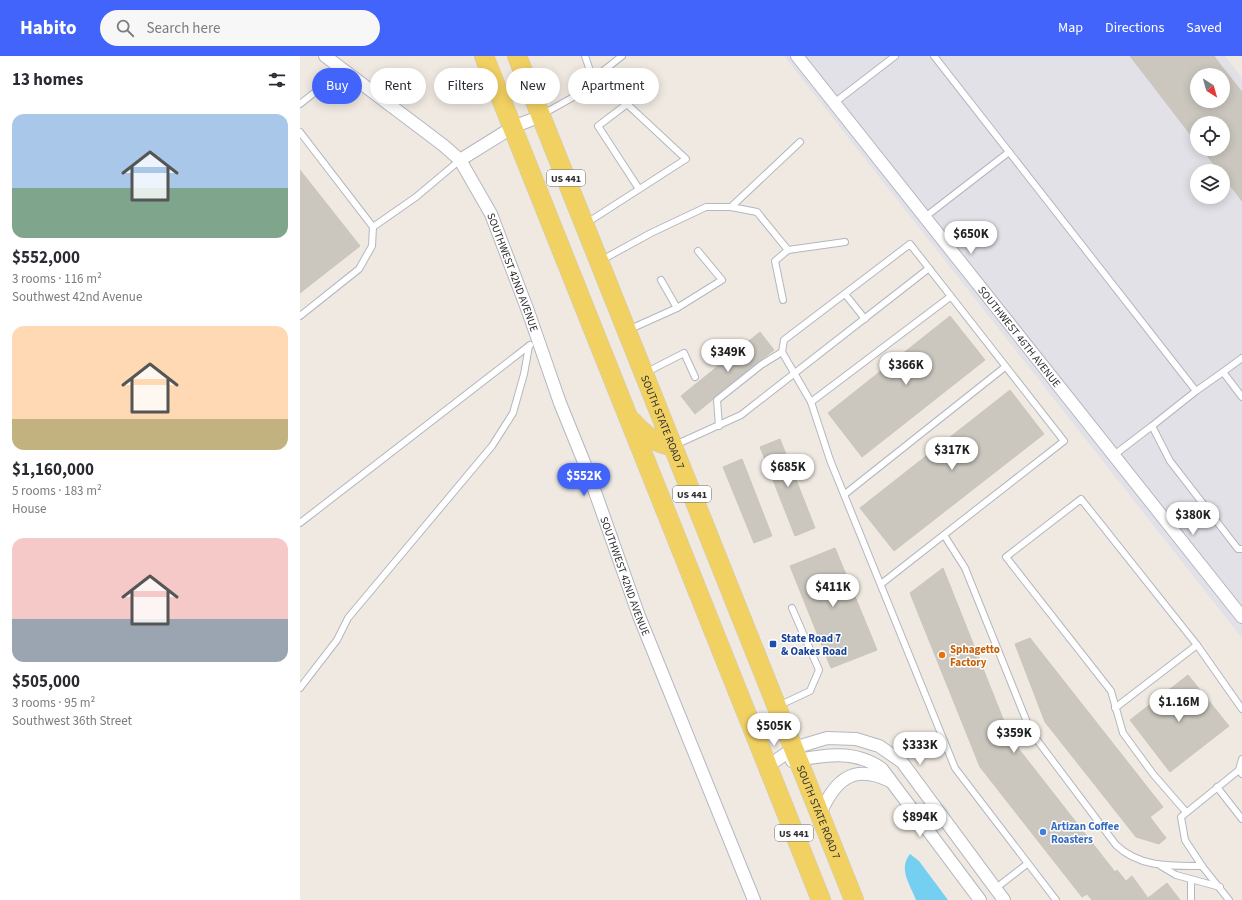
<!DOCTYPE html>
<meta charset="utf-8">
<style>
:root{--surface:#fff;--page:#f7f7f7;--text:#2b2b33;--muted:#7c7c81;--accent:#4264fb}
body{margin:0;font-family:"Source Sans 3",sans-serif;background:var(--page);color:var(--text);height:100vh;display:flex;flex-direction:column;font-size:15px;white-space:nowrap}
*{box-sizing:border-box;margin:0}
p{font-size:13px;color:var(--muted)}
.icon{flex:none;width:22px;height:22px;fill:none;stroke:currentColor;stroke-width:2;stroke-linecap:round;stroke-linejoin:round}
.map{position:relative;flex:1;overflow:hidden}
.panel{display:flex;flex-direction:column;background:var(--surface);width:300px}
.panel>*{flex:none}
.banner{position:absolute;left:12px;top:12px;width:380px;height:36px;display:flex;gap:8px}
.needle{width:26px;rotate:143deg}
.tools{position:absolute;left:890px;top:12px;display:grid;gap:8px}
.tools a{display:grid;place-items:center;width:40px;height:40px;border-radius:50%;background:var(--surface);box-shadow:0 2px 10px #0003;font-size:20px}
.price{position:absolute;translate:-50% -34px;padding:0 9px;border-radius:14px;background:#fff;color:#222;font-size:13px;line-height:26px;filter:drop-shadow(0 1px 2px #0008)}
.price::after{content:'';position:absolute;left:50%;top:24px;width:12px;height:9px;margin-left:-6px;background:inherit;clip-path:polygon(0 0,100% 0,50% 100%)}
.price.on{background:var(--accent);color:#fff}
ul{padding:0;list-style:none}
li{display:grid;align-content:center;gap:8px;height:212px;padding:0 12px}
li span{display:grid;place-items:center;height:124px;border-radius:12px;color:#555}
li>.icon{margin-inline-start:auto}
span .icon{width:72px;height:72px;fill:#fffc;stroke-width:1}
li b{font-size:17px}
h2{display:flex;justify-content:space-between;align-items:center;height:48px;padding:0 12px;font-size:17px}
.pill{padding:0 14px;border-radius:18px;background:var(--surface);box-shadow:0 2px 10px #0003;font-size:14px;line-height:36px}
.pill.on{background:var(--accent);color:#fff}
header{display:flex;align-items:center;gap:24px;box-sizing:border-box;height:56px;padding:0 20px;background:var(--accent);color:#fff}
header strong{font-size:19px}
nav{display:flex;gap:22px;margin-inline-start:auto;font-size:14px}
.search{width:280px;height:36px;background:var(--page);display:flex;align-items:center;gap:10px;box-sizing:border-box;padding:0 14px;border-radius:22px;color:var(--muted);font-size:15px}
main{display:flex;flex:1;min-height:0}
.map>svg:first-child{display:block}
</style>
<header>
<strong>Habito</strong>
<div class="search"><svg class="icon" aria-label="search" viewBox="0 0 24 24"><circle cx="10" cy="10" r="6"/><path d="M15 15l6 6"/></svg>Search here</div>
<nav><a>Map</a><a>Directions</a><a>Saved</a></nav>
</header>
<main>
<section class="panel">
<h2>13 homes<svg class="icon" aria-label="filters" viewBox="0 0 24 24"><path d="M4 7h16M4 17h16"/><circle cx="9" cy="7" r="2"/><circle cx="15" cy="17" r="2"/></svg></h2>
<ul>
<li><span style="background:linear-gradient(#a9c7e8 60%,#7fa58c 0)"><svg class="icon" aria-label="home" viewBox="0 0 24 24"><path d="M3 11l9-7 9 7M6 9v11h12V9"/></svg></span><div><b>$552,000</b><p>3 rooms · 116 m²</p><p>Southwest 42nd Avenue</p></div></li>
<li><span style="background:linear-gradient(#ffd9b3 75%,#c2b280 0)"><svg class="icon" aria-label="home" viewBox="0 0 24 24"><path d="M3 11l9-7 9 7M6 9v11h12V9"/></svg></span><div><b>$1,160,000</b><p>5 rooms · 183 m²</p><p>House</p></div></li>
<li><span style="background:linear-gradient(#f6c9c9 65%,#9aa5b1 0)"><svg class="icon" aria-label="home" viewBox="0 0 24 24"><path d="M3 11l9-7 9 7M6 9v11h12V9"/></svg></span><div><b>$505,000</b><p>3 rooms · 95 m²</p><p>Southwest 36th Street</p></div></li>
</ul>
</section>
<div class="map">
<svg width="942" height="844" viewBox="0 0 942 844">
<rect width="100%" height="100%" fill="#efe9e1"/>
<path fill="#e3e1e8" fill-rule="evenodd" d="M 484,0 L 925,0 L 942,22 L 942,582 ZM 897,19 L 923,19 L 923,45 L 897,45 ZM 897,67 L 923,67 L 923,93 L 897,93 ZM 897,115 L 923,115 L 923,141 L 897,141 Z"/>
<path fill="#75cff0" d="M 610,798 L 619,805 L 648,844 L 616,844 C 610,828 598,813 610,798 Z"/>
<g fill="#cbc7bf" stroke="#cbc5ba" fill-rule="evenodd">
<path d="M 830,0 L 914,0 L 923,12 L 942,36 L 942,145 L 923,120 L 923,115 L 919,115 L 902,93 L 923,93 L 923,67 L 897,67 L 897,87 ZM 897,19 L 923,19 L 923,45 L 897,45 Z"/>
<path d="M 0,114 L 60,190 L 0,237 Z"/>
<path d="M 650,260 L 685,304 L 562,401 L 528,357 Z"/>
<path d="M 460,276 L 474,294 L 395,358 L 381,340 Z"/>
<path d="M 710,334 L 744,378 L 594,495 L 560,452 Z"/>
<path d="M 480,383 L 515,472 L 495,480 L 460,391 Z"/>
<path d="M 442,403 L 472,480 L 454,487 L 423,411 Z"/>
<path d="M 535,492 L 577,594 L 531,612 L 490,510 Z"/>
<path d="M 643,512 L 711,683 L 815,816 L 817,814 L 826,825 L 832,820 L 848,842 L 867,827 L 880,844 L 792,844 L 787,838 L 782,841 L 680,711 L 610,537 Z"/>
<path d="M 730,582 L 863,751 L 850,761 L 866,782 L 859,788 L 836,781 L 745,666 L 715,588 Z"/>
<path d="M 888,619 L 929,670 L 870,716 L 830,664 Z"/>
</g>
<g fill="none" stroke-linecap="round" stroke-linejoin="round">
<g stroke="#b4b7c1" stroke-width="8">
<g id="service">
<path d="M 634,0 L 896,335"/>
<path d="M 295,29 L 303,15 L 322,0"/>
<path d="M 534,47 L 595,0"/>
<path d="M 0,48 L 43,14"/>
<path d="M 243,58 L 295,29 L 285,0"/>
<path d="M 0,76 L 73,171 L 116,141 L 160,104"/>
<path d="M 431,151 L 500,86"/>
<path d="M 625,161 L 709,96"/>
<path d="M 285,168 L 386,103 L 327,48 L 298,70 L 339,133"/>
<path d="M 300,205 L 351,177 L 406,151 L 431,151 L 457,156 L 488,194 L 545,186"/>
<path d="M 361,224 L 377,252"/>
<path d="M 545,238 L 565,263"/>
<path d="M 483,244 L 475,205 L 488,194"/>
<path d="M 0,260 L 59,213 L 72,190 L 73,171"/>
<path d="M 328,274 L 377,252 L 422,224 L 398,195"/>
<path d="M 923,316 L 942,302"/>
<path d="M 345,317 L 384,297 L 395,321"/>
<path d="M 942,341 L 923,316 L 896,335 L 852,370 L 870,405 L 938,493 L 942,493"/>
<path d="M 511,346 L 650,241"/>
<path d="M 419,370 L 417,344 L 461,309 L 482,296"/>
<path d="M 375,389 L 441,359 L 628,213"/>
<path d="M 814,399 L 852,370"/>
<path d="M 545,438 L 705,311"/>
<path d="M 0,467 L 230,289"/>
<path d="M 644,479 L 665,512 L 731,676 L 816,789 C 840,812 872,810 902,810"/>
<path d="M 581,528 L 764,385 L 610,188 L 484,284 L 482,296 L 511,346 L 530,404 L 655,712 L 756,844"/>
<path d="M 0,632 L 37,584 L 48,562 L 192,390 L 213,357 L 224,318 L 229,290"/>
<path d="M 478,650 L 510,635 L 519,614 L 492,552"/>
<path d="M 815,652 L 897,589"/>
<path d="M 939,714 L 942,703"/>
<path d="M 917,731 L 942,763"/>
<path d="M 886,756 L 853,718 L 823,677 L 811,635 L 706,501 L 781,443 L 897,589 L 942,653"/>
<path d="M 861,810 L 876,819 L 920,831"/>
<path d="M 696,832 L 727,808"/>
<path d="M 891,844 L 891,825"/>
<path d="M 929,844 L 902,810 L 885,784 L 881,761 L 939,714 L 942,718"/>
</g>
</g>
<g stroke="#b4b7c1" stroke-width="14">
<g id="minor">
<path d="M 25,0 L 143,89 L 160,104"/>
<path id="s1" d="M 497,0 L 942,561"/>
<path id="s2" d="M 241,60 L 213,71 L 160,104 L 191,158 L 228,255 L 260,347 L 288,416 L 339,560 L 454,844"/>
<path d="M 492,705 C 524,699 555,693 582,713 L 680,844"/>
<path d="M 468,710 L 494,692 L 527,682 L 556,683 L 579,690 L 602,706 L 704,844"/>
<path d="M 520,758 C 535,724 553,707 590,725"/>
</g>
</g>
<g stroke="#c9c9c9" stroke-width="20">
<g id="primary">
<path d="M 184,0 L 521,844"/>
<path id="s3" d="M 217,0 L 554,844"/>
<path d="M 332,365 C 344,378 355,388 373,390"/>
</g>
</g>
<use href="#service" stroke="#fff" stroke-width="6"/>
<use href="#minor" stroke="#fff" stroke-width="12"/>
<use href="#primary" stroke="#f2d163" stroke-width="19"/>
</g>
<rect fill="#1a4fb4" stroke="#fff" stroke-width="1.5" x="469" y="584" width="8" height="8" rx="2"/>
<circle fill="#e8710a" stroke="#fff" stroke-width="1.5" cx="642" cy="599" r="4"/>
<circle fill="#3f7fe0" stroke="#fff" stroke-width="1.5" cx="743" cy="776" r="4"/>
<g text-anchor="middle" stroke-width="3" stroke-linejoin="round" paint-order="stroke">
<g fill="#fff" stroke="#6d6d6d" stroke-width="1">
<rect x="247" y="114" width="38" height="16" rx="3"/>
<rect x="373" y="430" width="38" height="16" rx="3"/>
<rect x="475" y="769" width="38" height="16" rx="3"/>
</g>
<g font-size="10" font-weight="bold" fill="#2e2e2e">
<text x="266" y="126">US 441</text>
<text x="392" y="442">US 441</text>
<text x="494" y="781">US 441</text>
</g>
<g font-size="11" fill="#2e2e2e" stroke="#fff">
<text dy="4" stroke="none"><textPath href="#s2" startOffset="217">SOUTHWEST 42ND AVENUE</textPath></text>
<text dy="4" stroke="none"><textPath href="#s1" startOffset="358">SOUTHWEST 46TH AVENUE</textPath></text>
<text dy="4" stroke="none"><textPath href="#s3" startOffset="394">SOUTH STATE ROAD 7</textPath></text>
<text dy="4" stroke="none"><textPath href="#s2" startOffset="541">SOUTHWEST 42ND AVENUE</textPath></text>
<text dy="4" stroke="none"><textPath href="#s3" startOffset="814">SOUTH STATE ROAD 7</textPath></text>
</g>
<g font-size="11" font-weight="bold" fill="#164399" stroke="#fff" text-anchor="start">
<text x="481" y="586">State Road 7<tspan x="481" dy="13">&amp; Oakes Road</tspan></text>
</g>
<g font-size="11" font-weight="bold" fill="#c56008" stroke="#fff" text-anchor="start">
<text x="650" y="597">Sphagetto<tspan x="650" dy="13">Factory</tspan></text>
</g>
<g font-size="11" font-weight="bold" fill="#366cbe" stroke="#fff" text-anchor="start">
<text x="751" y="774">Artizan Coffee<tspan x="751" dy="13">Roasters</tspan></text>
</g>
</g>
</svg>
<div class="tools">
<a><svg class="needle" viewBox="-14 -14 28 28"><path d="M0-13l5 13h-10z" fill="#e53935"/><path d="M0 13l5-13h-10z" fill="#7c7c81"/></svg></a>
<a><svg class="icon" aria-label="locate" viewBox="0 0 24 24"><circle cx="12" cy="12" r="6"/><path d="M12 2v4M12 18v4M2 12h4M18 12h4"/></svg></a>
<a><svg class="icon" aria-label="layers" viewBox="0 0 24 24"><path d="M12 4l9 5-9 5-9-5zM3 14l9 5 9-5"/></svg></a>
</div>
<b class="price" style="left:671px;top:199px">$650K</b>
<b class="price" style="left:428px;top:317px">$349K</b>
<b class="price" style="left:606px;top:330px">$366K</b>
<b class="price" style="left:652px;top:415px">$317K</b>
<b class="price" style="left:488px;top:432px">$685K</b>
<b class="price on" style="left:284px;top:441px">$552K</b>
<b class="price" style="left:893px;top:480px">$380K</b>
<b class="price" style="left:533px;top:552px">$411K</b>
<b class="price" style="left:879px;top:667px">$1.16M</b>
<b class="price" style="left:474px;top:691px">$505K</b>
<b class="price" style="left:714px;top:698px">$359K</b>
<b class="price" style="left:620px;top:710px">$333K</b>
<b class="price" style="left:620px;top:782px">$894K</b>
<div class="banner">
<a class="pill on">Buy</a>
<a class="pill">Rent</a>
<a class="pill">Filters</a>
<a class="pill">New</a>
<a class="pill">Apartment</a>
</div>
</div>
</main>
